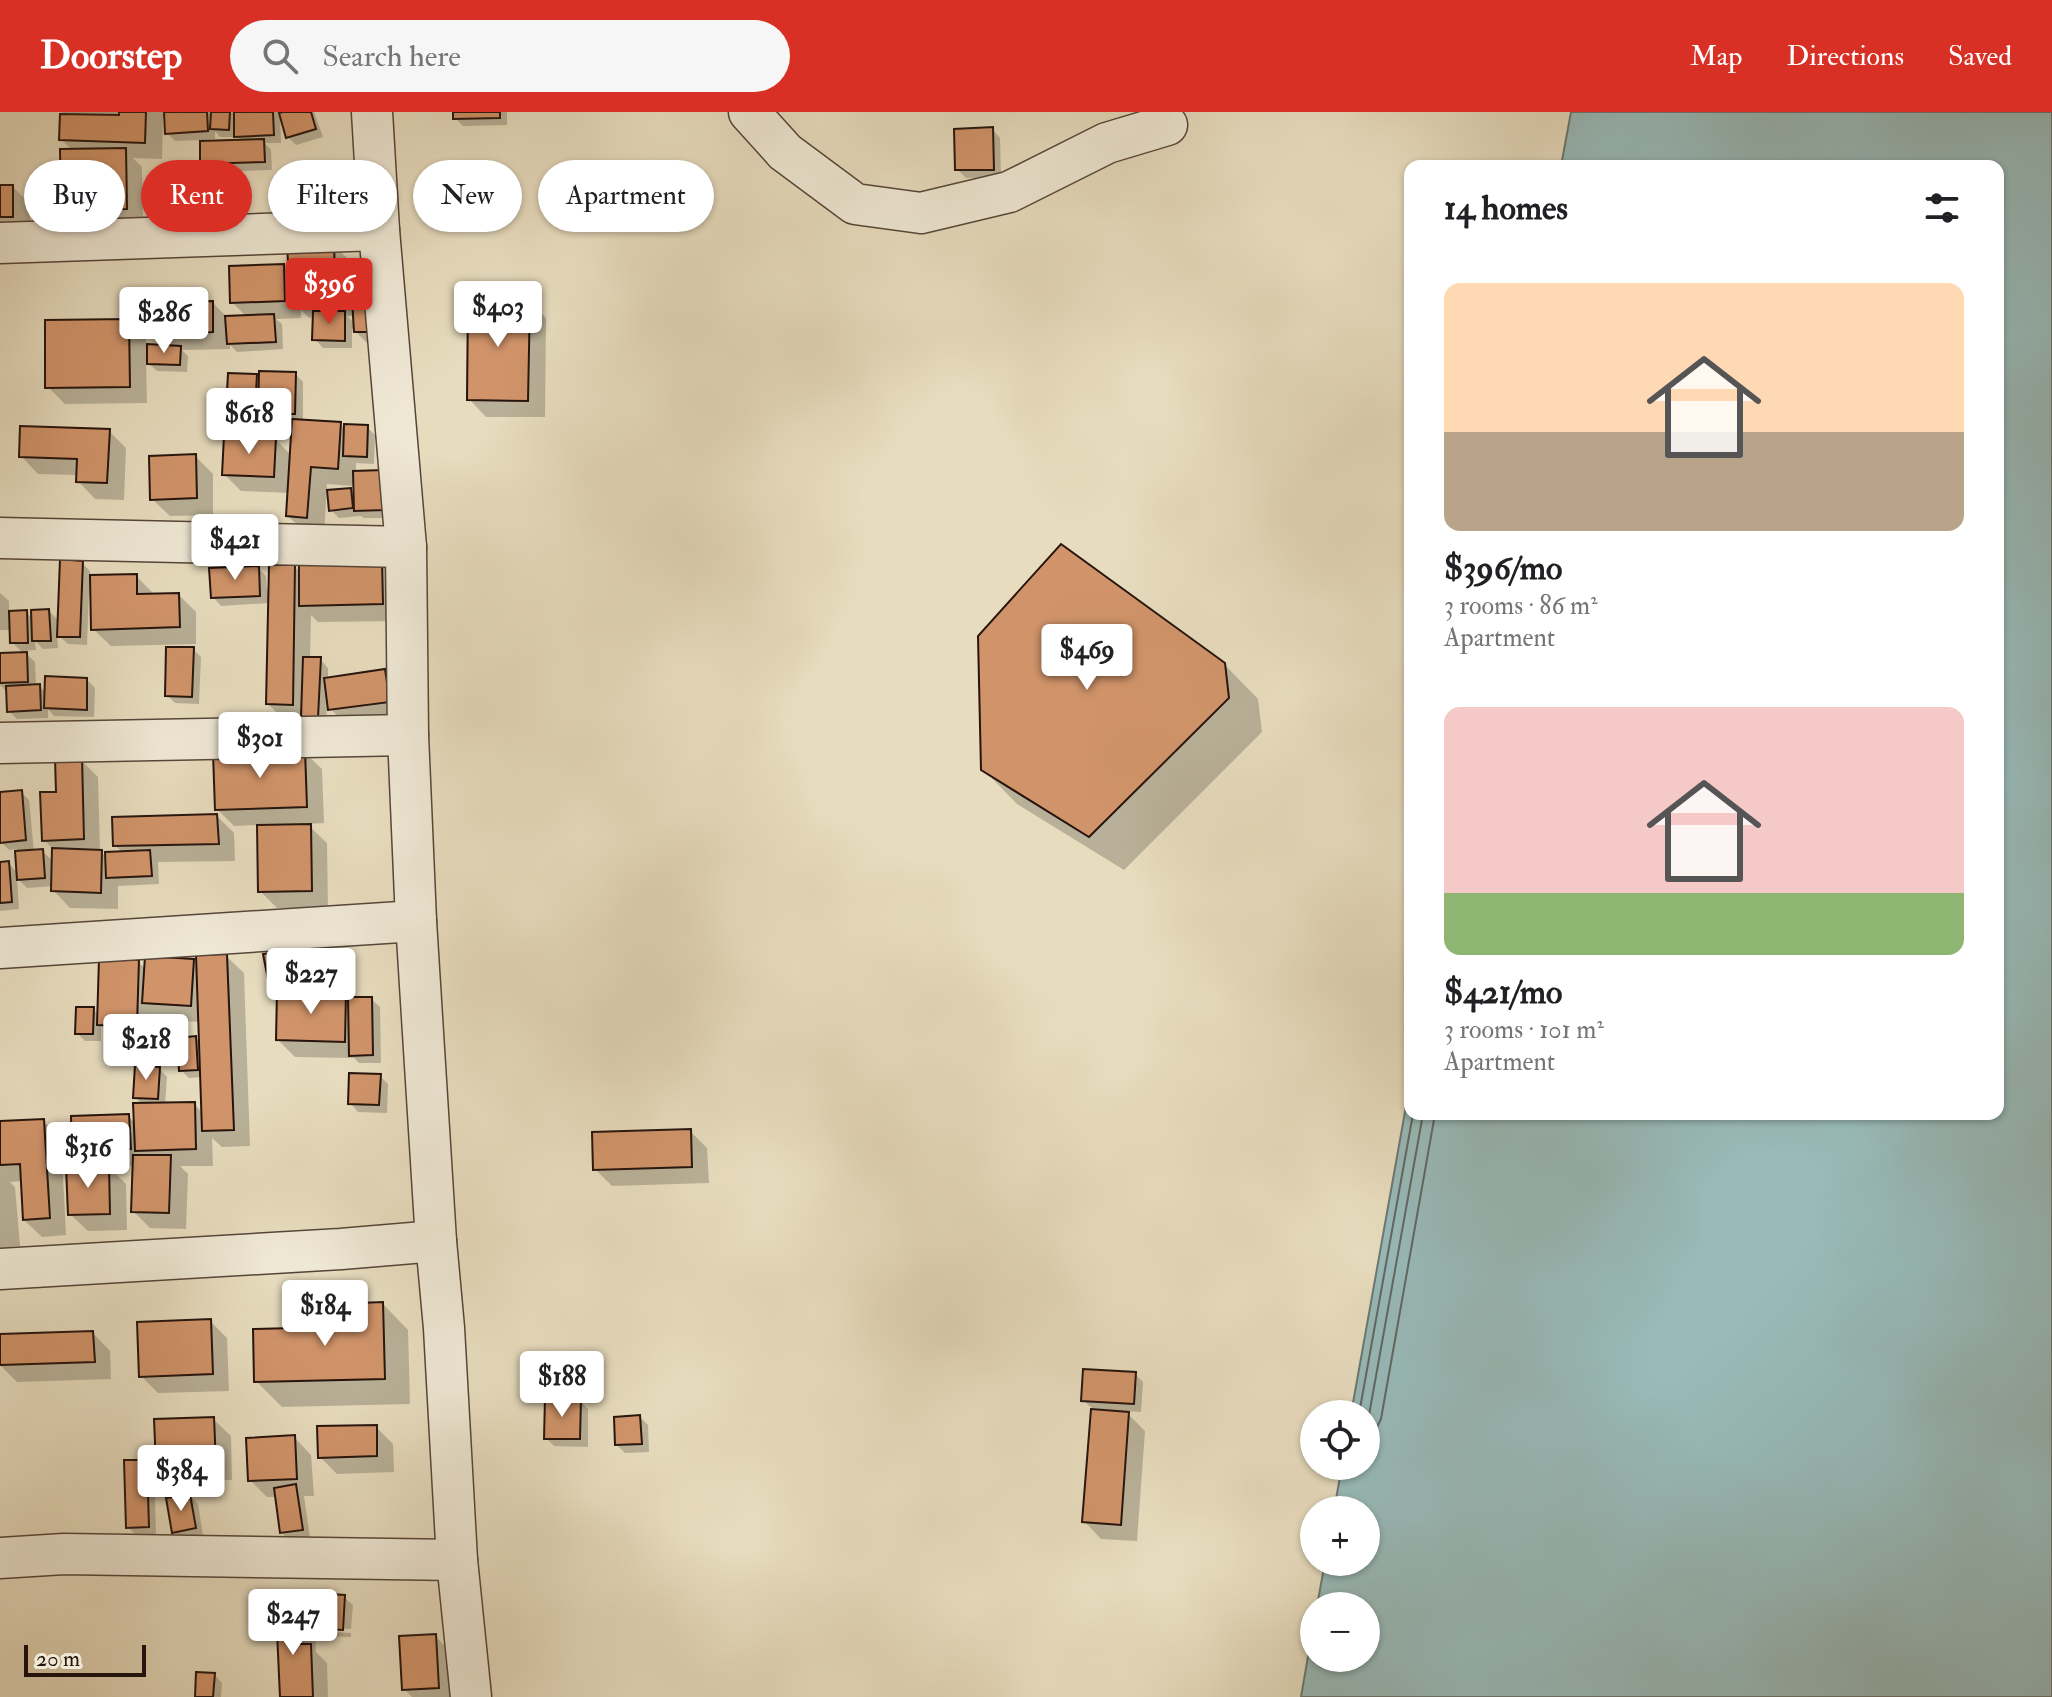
<!DOCTYPE html>
<meta charset="utf-8">
<style>
:root{--surface:#fff;--page:#f6f6f6;--text:#202124;--muted:#757577;--accent:#d93025}
body{margin:0;font-family:"IM FELL Double Pica",serif;background:var(--page);color:var(--text);height:100vh;display:flex;flex-direction:column;font-size:30px;white-space:nowrap}
*{box-sizing:border-box;margin:0}
p{font-size:26px;color:var(--muted)}
.icon{flex:none;width:44px;height:44px;fill:none;stroke:currentColor;stroke-width:2;stroke-linecap:round;stroke-linejoin:round}
.map{position:relative;flex:1;overflow:hidden}
.details{position:absolute;left:1404px;top:48px;width:600px;height:960px;display:flex;flex-direction:column;background:var(--surface);border-radius:16px;box-shadow:0 2px 6px #0004}
.details>*{flex:none}
.hud{position:absolute;left:24px;top:48px;width:760px;height:72px;display:flex;gap:16px}
.buttons{position:absolute;left:1300px;top:1288px;display:grid;gap:16px}
.buttons a{display:grid;place-items:center;width:80px;height:80px;border-radius:50%;background:var(--surface);box-shadow:0 2px 6px #0004;font-size:40px}
.scale{position:absolute;left:24px;bottom:20px;width:122px;box-sizing:border-box;padding-left:8px;border:4px solid #26140d;border-top:0;font-size:22px;line-height:28px;white-space:nowrap;color:#26140d;-webkit-text-stroke:6px #efe8d5;paint-order:stroke}
.price{position:absolute;translate:-50% -68px;padding:0 18px;border-radius:8px;background:#fff;color:#222;font-size:26px;line-height:52px;filter:drop-shadow(0 2px 4px #0008)}
.price::after{content:'';position:absolute;left:50%;top:48px;width:24px;height:18px;margin-left:-12px;background:inherit;clip-path:polygon(0 0,100% 0,50% 100%)}
.price.on{background:var(--accent);color:#fff}
ul{padding:0;list-style:none}
li{display:grid;align-content:center;gap:16px;height:424px;padding:0 40px}
li span{display:grid;place-items:center;height:248px;border-radius:16px;color:#555}
li>.icon{margin-inline-start:auto}
span .icon{width:144px;height:144px;fill:#fffc;stroke-width:1}
li b{font-size:34px}
h2{display:flex;justify-content:space-between;align-items:center;height:96px;padding:0 40px;font-size:34px}
.tag{padding:0 28px;border-radius:36px;background:var(--surface);box-shadow:0 2px 6px #0004;font-size:28px;line-height:72px}
.tag.on{background:var(--accent);color:#fff}
header{display:flex;align-items:center;gap:48px;box-sizing:border-box;height:112px;padding:0 40px;background:var(--accent);color:#fff}
header strong{font-size:38px}
nav{display:flex;gap:44px;margin-inline-start:auto;font-size:28px}
.search{width:560px;height:72px;background:var(--page);display:flex;align-items:center;gap:20px;box-sizing:border-box;padding:0 28px;border-radius:44px;color:var(--muted);font-size:30px}
.map>svg:first-child{display:block}
</style>
<header>
<strong>Doorstep</strong>
<div class="search"><svg class="icon" aria-label="search" viewBox="0 0 24 24"><circle cx="10" cy="10" r="6"/><path d="M15 15l6 6"/></svg>Search here</div>
<nav><a>Map</a><a>Directions</a><a>Saved</a></nav>
</header>
<div class="map">
<svg width="2052" height="1585" viewBox="0 0 2052 1585">
<rect width="100%" height="100%" fill="#e7dcbe"/>
<filter id="stains"><feTurbulence type="fractalNoise" baseFrequency=".0025" numOctaves="4"/><feColorMatrix values="0 0 0 0 .2 0 0 0 0 .09 0 0 0 0 .02 0 0 0 .5 -.17"/></filter>
<radialGradient id="worn" r=".72"><stop offset=".6" stop-color="#630" stop-opacity="0"/><stop offset="1" stop-color="#630" stop-opacity=".3"/></radialGradient>
<path fill="#98bab9" stroke="#6a7874" stroke-width="2" d="M 1571,0 L 2052,0 L 2052,1585 L 1301,1585 L 1314,1510 L 1314,1546 L 1366,1546 L 1366,1494 L 1317,1494 L 1325,1450 L 1366,1450 L 1366,1398 L 1334,1398 L 1342,1354 L 1366,1354 L 1366,1302 L 1351,1302 L 1410,972 L 1410,1002 L 1998,1002 L 1998,54 L 1561,54 Z"/>
<g fill="#0003" fill-rule="evenodd">
<path d="M 61,0 L 211,0 L 213,2 L 213,0 L 314,0 L 323,25 L 296,33 L 288,25 L 280,3 L 281,31 L 265,31 L 271,38 L 272,58 L 210,60 L 202,51 L 202,28 L 175,29 L 167,21 L 166,5 L 163,5 L 162,47 L 133,46 L 142,55 L 143,114 L 81,115 L 63,98 L 73,39 L 61,27 L 65,4 ZM 215,19 L 220,25 L 238,25 L 243,30 L 203,31 L 203,28 L 215,27 Z"/>
<path d="M 455,0 L 507,0 L 507,13 L 463,14 L 455,6 Z"/>
<path d="M 992,17 L 1000,26 L 1001,65 L 966,66 L 957,57 Z"/>
<path d="M 324,61 L 379,97 L 335,101 L 327,92 Z"/>
<path d="M 0,75 L 13,75 L 30,92 L 30,121 L 0,121 Z"/>
<path d="M 333,132 L 351,150 L 351,169 L 373,237 L 352,216 L 352,236 L 323,236 L 315,227 L 315,205 L 309,206 L 301,198 L 301,206 L 276,207 L 282,212 L 283,237 L 237,240 L 230,233 L 230,237 L 182,238 L 188,244 L 187,260 L 157,259 L 146,249 L 147,291 L 65,292 L 48,275 L 129,209 L 146,226 L 146,234 L 165,235 L 150,221 L 213,191 L 228,206 L 247,205 L 232,190 L 283,154 L 290,162 ZM 347,204 L 355,204 L 355,212 Z"/>
<path d="M 529,189 L 546,206 L 545,305 L 486,305 L 469,287 Z"/>
<path d="M 295,262 L 303,270 L 303,310 L 340,312 L 346,318 L 367,315 L 375,323 L 374,352 L 356,351 L 356,361 L 392,406 L 364,406 L 361,404 L 339,406 L 331,398 L 350,378 L 354,382 L 354,374 L 327,372 L 324,422 L 306,421 L 288,404 L 290,381 L 241,379 L 224,362 L 236,325 L 227,317 L 256,264 L 261,269 ZM 263,303 L 268,309 L 294,309 L 292,344 L 275,327 L 262,326 Z"/>
<path d="M 109,319 L 126,336 L 124,388 L 95,387 L 78,369 L 78,363 L 38,362 L 21,344 Z"/>
<path d="M 196,345 L 213,362 L 213,403 L 170,404 L 152,387 Z"/>
<path d="M 82,451 L 90,459 L 90,465 L 136,464 L 153,481 L 153,484 L 179,483 L 196,500 L 196,532 L 111,534 L 93,517 L 93,482 L 89,482 L 87,533 L 68,532 L 57,522 L 58,536 L 43,537 L 35,529 L 36,538 L 23,539 L 35,550 L 36,574 L 39,574 L 46,581 L 87,568 L 95,576 L 94,605 L 54,604 L 48,597 L 48,606 L 17,607 L 9,599 L 8,578 L 5,578 L 0,573 L 0,543 L 24,542 L 12,530 L 12,518 L 0,518 L 0,481 L 9,489 L 9,501 L 26,500 L 33,508 L 49,499 L 60,510 Z"/>
<path d="M 381,451 L 398,468 L 399,509 L 318,510 L 311,503 L 310,547 L 320,547 L 328,556 L 328,567 L 385,560 L 402,577 L 406,607 L 347,614 L 327,593 L 326,613 L 285,609 L 268,592 L 270,491 L 221,494 L 213,485 L 258,456 L 266,464 L 267,478 L 270,478 L 295,455 L 301,461 Z"/>
<path d="M 193,537 L 201,545 L 199,592 L 175,591 L 167,583 Z"/>
<path d="M 1224,552 L 1258,587 L 1262,620 L 1124,758 L 1017,692 L 983,657 Z"/>
<path d="M 304,640 L 322,657 L 324,711 L 307,712 L 327,731 L 328,796 L 277,796 L 260,779 L 259,713 L 234,714 L 217,697 Z"/>
<path d="M 81,648 L 98,665 L 100,739 L 107,746 L 123,741 L 115,733 L 217,704 L 234,721 L 235,749 L 158,750 L 159,772 L 118,774 L 118,797 L 70,796 L 53,778 L 53,774 L 27,776 L 17,766 L 19,797 L 0,799 L 0,752 L 8,751 L 18,761 L 17,737 L 9,738 L 1,730 L 0,682 L 21,680 L 29,688 L 34,740 L 42,739 L 54,750 L 54,738 L 44,728 L 58,682 Z"/>
<path d="M 328,834 L 345,852 L 349,881 L 345,881 L 351,887 L 371,887 L 380,895 L 381,951 L 359,951 L 354,946 L 295,945 L 278,928 L 279,881 L 270,872 Z"/>
<path d="M 226,844 L 244,861 L 250,1034 L 222,1035 L 212,1026 L 213,1054 L 180,1054 L 188,1062 L 186,1117 L 150,1116 L 133,1099 L 134,1054 L 109,1055 L 126,1072 L 127,1118 L 88,1119 L 70,1102 L 91,1055 L 74,1039 L 128,1004 L 136,1012 L 143,993 L 135,985 L 159,956 L 167,965 L 165,993 L 194,992 L 204,1002 L 202,965 L 189,966 L 181,958 L 196,926 L 201,932 L 200,910 L 161,908 L 155,901 L 154,930 L 117,929 L 101,914 L 101,929 L 85,929 L 77,921 L 93,897 L 100,904 L 138,850 L 146,857 L 193,849 L 198,854 Z"/>
<path d="M 380,964 L 388,972 L 387,1001 L 358,1000 L 350,991 Z"/>
<path d="M 43,1009 L 61,1026 L 66,1123 L 42,1125 L 24,1108 L 23,1069 L 10,1070 L 15,1075 L 20,1134 L 0,1136 L 0,1011 Z"/>
<path d="M 690,1019 L 707,1036 L 709,1071 L 612,1074 L 595,1057 Z"/>
<path d="M 383,1192 L 408,1218 L 410,1292 L 282,1295 L 256,1269 L 338,1217 Z"/>
<path d="M 210,1209 L 227,1226 L 229,1279 L 158,1281 L 141,1264 Z"/>
<path d="M 93,1221 L 110,1239 L 111,1267 L 17,1270 L 0,1253 L 0,1224 Z"/>
<path d="M 1135,1262 L 1143,1270 L 1141,1300 L 1125,1299 L 1145,1319 L 1137,1429 L 1101,1427 L 1084,1409 L 1093,1297 L 1083,1288 Z"/>
<path d="M 580,1289 L 588,1297 L 588,1335 L 554,1334 L 546,1326 Z"/>
<path d="M 640,1305 L 648,1313 L 649,1340 L 625,1341 L 617,1333 Z"/>
<path d="M 213,1307 L 231,1324 L 232,1368 L 176,1370 L 158,1353 Z"/>
<path d="M 376,1315 L 393,1332 L 394,1360 L 337,1362 L 320,1345 Z"/>
<path d="M 294,1325 L 311,1343 L 314,1384 L 304,1384 L 310,1426 L 290,1429 L 282,1421 L 277,1385 L 267,1385 L 250,1368 Z"/>
<path d="M 146,1350 L 154,1358 L 156,1423 L 136,1423 L 128,1415 Z"/>
<path d="M 190,1384 L 198,1392 L 203,1424 L 182,1428 L 174,1420 Z"/>
<path d="M 344,1485 L 353,1493 L 351,1517 L 316,1515 L 316,1519 L 351,1521 L 351,1525 L 319,1524 L 315,1520 L 316,1540 L 327,1551 L 328,1585 L 282,1585 L 298,1499 L 311,1512 Z"/>
<path d="M 435,1524 L 452,1541 L 455,1585 L 412,1585 L 404,1577 Z"/>
<path d="M 214,1562 L 222,1571 L 221,1585 L 198,1585 Z"/>
</g>
<g fill="none" stroke-linecap="round" stroke-linejoin="round">
<g stroke="#5f6763" stroke-width="2">
<path d="M 1359,1302 L 1413,1002"/>
<path d="M 1366,1311 L 1369,1303 L 1423,1002"/>
<path d="M 1366,1327 L 1375,1319 L 1381,1307 L 1435,1002"/>
</g>
</g>
<g fill="#d1946a" stroke="#26140d" stroke-width="2">
<path d="M 119,0 L 146,0 L 145,31 L 59,28 L 60,2 L 119,3 Z"/>
<path d="M 164,0 L 207,0 L 208,19 L 165,22 Z"/>
<path d="M 211,0 L 230,0 L 229,18 L 210,17 Z"/>
<path d="M 234,0 L 273,0 L 274,23 L 234,25 Z"/>
<path d="M 283,0 L 311,0 L 316,17 L 286,26 L 279,1 Z"/>
<path d="M 453,0 L 500,0 L 500,6 L 453,7 Z"/>
<path d="M 993,15 L 994,58 L 955,58 L 954,17 Z"/>
<path d="M 264,27 L 265,50 L 200,52 L 200,29 Z"/>
<path d="M 126,36 L 127,97 L 61,99 L 60,37 Z"/>
<path d="M 369,55 L 372,89 L 325,93 L 322,59 Z"/>
<rect x="0" y="73" width="13" height="32"/>
<path d="M 334,130 L 335,167 L 387,165 L 378,220 L 354,220 L 352,187 L 290,189 L 287,132 Z"/>
<path d="M 284,152 L 285,189 L 230,191 L 229,154 Z"/>
<path d="M 468,186 L 530,187 L 528,289 L 467,288 Z"/>
<path d="M 213,189 L 213,220 L 148,222 L 148,190 Z"/>
<path d="M 313,199 L 345,199 L 345,229 L 312,228 Z"/>
<path d="M 274,202 L 276,230 L 227,232 L 225,204 Z"/>
<path d="M 129,207 L 130,275 L 45,276 L 45,208 Z"/>
<path d="M 147,232 L 181,234 L 180,253 L 147,252 Z"/>
<path d="M 259,259 L 296,260 L 295,302 L 258,302 Z"/>
<path d="M 228,261 L 257,262 L 254,319 L 225,318 Z"/>
<path d="M 292,307 L 341,310 L 338,357 L 311,355 L 307,406 L 286,404 Z"/>
<path d="M 344,312 L 368,313 L 367,345 L 343,344 Z"/>
<path d="M 20,314 L 110,317 L 107,371 L 76,370 L 77,347 L 19,345 Z"/>
<path d="M 224,323 L 276,325 L 274,365 L 222,363 Z"/>
<path d="M 196,342 L 197,386 L 150,388 L 149,344 Z"/>
<path d="M 384,358 L 385,398 L 354,399 L 353,359 Z"/>
<path d="M 351,376 L 353,396 L 329,399 L 327,378 Z"/>
<path d="M 1061,432 L 1225,551 L 1229,586 L 1089,725 L 981,658 L 978,524 Z"/>
<path d="M 60,447 L 83,449 L 80,525 L 57,525 Z"/>
<path d="M 382,449 L 383,492 L 299,494 L 299,450 Z"/>
<path d="M 269,453 L 295,453 L 293,593 L 266,592 Z"/>
<path d="M 259,454 L 260,484 L 211,486 L 209,456 Z"/>
<path d="M 137,462 L 137,482 L 179,481 L 180,515 L 91,518 L 90,463 Z"/>
<path d="M 49,497 L 51,529 L 32,529 L 31,498 Z"/>
<path d="M 27,498 L 28,531 L 10,531 L 9,499 Z"/>
<path d="M 166,535 L 194,535 L 192,585 L 165,584 Z"/>
<path d="M 27,540 L 28,570 L 0,571 L 0,541 Z"/>
<path d="M 303,545 L 321,545 L 318,606 L 301,605 Z"/>
<path d="M 385,557 L 390,590 L 328,598 L 324,566 Z"/>
<path d="M 45,564 L 87,566 L 87,598 L 44,596 Z"/>
<path d="M 40,572 L 41,598 L 7,600 L 6,574 Z"/>
<path d="M 305,638 L 307,695 L 215,698 L 213,641 Z"/>
<path d="M 82,645 L 84,727 L 42,729 L 40,680 L 56,680 L 55,646 Z"/>
<path d="M 22,678 L 26,728 L 0,731 L 0,680 Z"/>
<path d="M 217,702 L 219,732 L 113,734 L 112,705 Z"/>
<path d="M 311,712 L 312,779 L 258,780 L 257,713 Z"/>
<path d="M 52,736 L 102,738 L 101,781 L 51,779 Z"/>
<path d="M 43,737 L 45,766 L 17,768 L 15,739 Z"/>
<path d="M 150,738 L 152,764 L 106,766 L 105,740 Z"/>
<path d="M 9,749 L 12,790 L 0,791 L 0,750 Z"/>
<path d="M 328,832 L 333,864 L 269,873 L 263,842 Z"/>
<path d="M 227,842 L 234,1018 L 202,1019 L 196,843 Z"/>
<path d="M 145,844 L 194,847 L 191,894 L 142,891 Z"/>
<path d="M 99,846 L 139,848 L 137,914 L 97,913 Z"/>
<path d="M 277,878 L 346,879 L 345,930 L 276,928 Z"/>
<path d="M 348,885 L 372,885 L 373,943 L 349,944 Z"/>
<path d="M 76,895 L 94,895 L 93,922 L 75,922 Z"/>
<path d="M 196,924 L 198,958 L 179,959 L 177,926 Z"/>
<path d="M 135,953 L 160,955 L 158,987 L 133,986 Z"/>
<path d="M 349,961 L 381,962 L 379,993 L 348,992 Z"/>
<path d="M 195,990 L 196,1037 L 135,1039 L 133,991 Z"/>
<path d="M 129,1002 L 131,1037 L 72,1040 L 71,1004 Z"/>
<path d="M 44,1007 L 50,1106 L 23,1108 L 20,1052 L 0,1053 L 0,1009 Z"/>
<path d="M 691,1017 L 692,1055 L 593,1058 L 592,1020 Z"/>
<path d="M 133,1043 L 171,1043 L 169,1101 L 131,1100 Z"/>
<path d="M 109,1053 L 110,1102 L 68,1103 L 66,1054 Z"/>
<path d="M 383,1190 L 385,1267 L 254,1270 L 253,1217 L 335,1215 L 335,1192 Z"/>
<path d="M 211,1207 L 213,1262 L 139,1265 L 137,1210 Z"/>
<path d="M 93,1219 L 95,1250 L 0,1253 L 0,1222 Z"/>
<path d="M 1083,1257 L 1136,1260 L 1134,1292 L 1081,1289 Z"/>
<path d="M 545,1286 L 581,1287 L 580,1327 L 544,1327 Z"/>
<path d="M 1091,1297 L 1129,1300 L 1121,1413 L 1082,1410 Z"/>
<path d="M 640,1303 L 642,1332 L 615,1333 L 614,1305 Z"/>
<path d="M 214,1305 L 216,1352 L 156,1354 L 154,1307 Z"/>
<path d="M 377,1313 L 377,1344 L 318,1346 L 317,1314 Z"/>
<path d="M 295,1323 L 297,1367 L 248,1369 L 246,1326 Z"/>
<path d="M 124,1348 L 147,1348 L 149,1415 L 126,1416 Z"/>
<path d="M 296,1372 L 303,1418 L 280,1421 L 274,1376 Z"/>
<path d="M 190,1382 L 196,1416 L 172,1421 L 166,1386 Z"/>
<path d="M 311,1481 L 345,1483 L 343,1518 L 309,1516 Z"/>
<path d="M 299,1497 L 300,1532 L 311,1532 L 313,1585 L 280,1585 L 276,1498 Z"/>
<path d="M 436,1522 L 439,1576 L 402,1578 L 399,1524 Z"/>
<path d="M 196,1560 L 215,1561 L 213,1585 L 195,1585 Z"/>
</g>
<g fill="none" stroke-linecap="round" stroke-linejoin="round">
<g stroke="#564639" stroke-width="43">
<g id="street">
<path d="M 372,0 L 379,118 L 406,435 L 408,623 L 416,809 L 436,1129 L 444,1216 L 457,1448 L 471,1585"/>
<path d="M 749,0 L 785,40 L 855,92 L 921,101 L 1009,80 L 1107,31 L 1167,13"/>
<path d="M 0,131 L 379,118"/>
<path d="M 0,426 L 406,435"/>
<path d="M 0,631 L 408,623"/>
<path d="M 0,836 L 416,809"/>
<path d="M 0,1157 L 341,1137 L 436,1129"/>
<path d="M 0,1446 L 64,1442 L 457,1448"/>
</g>
</g>
<use href="#street" stroke="#efe8d5" stroke-width="40"/>
</g>
<rect width="100%" height="100%" filter="url(#stains)"/>
<rect width="100%" height="100%" fill="url(#worn)"/>
</svg>
<div class="buttons">
<a><svg class="icon" aria-label="locate" viewBox="0 0 24 24"><circle cx="12" cy="12" r="6"/><path d="M12 2v4M12 18v4M2 12h4M18 12h4"/></svg></a>
<a>+</a>
<a>−</a>
</div>
<div class="scale">20 m</div>
<b class="price on" style="left:329px;top:214px">$396</b>
<b class="price" style="left:498px;top:237px">$403</b>
<b class="price" style="left:164px;top:243px">$286</b>
<b class="price" style="left:249px;top:344px">$618</b>
<b class="price" style="left:235px;top:470px">$421</b>
<b class="price" style="left:1087px;top:580px">$469</b>
<b class="price" style="left:260px;top:668px">$301</b>
<b class="price" style="left:311px;top:904px">$227</b>
<b class="price" style="left:146px;top:970px">$218</b>
<b class="price" style="left:88px;top:1078px">$316</b>
<b class="price" style="left:325px;top:1236px">$184</b>
<b class="price" style="left:562px;top:1307px">$188</b>
<b class="price" style="left:181px;top:1401px">$384</b>
<b class="price" style="left:293px;top:1545px">$247</b>
<div class="hud">
<a class="tag">Buy</a>
<a class="tag on">Rent</a>
<a class="tag">Filters</a>
<a class="tag">New</a>
<a class="tag">Apartment</a>
</div>
<section class="details">
<h2>14 homes<svg class="icon" aria-label="filters" viewBox="0 0 24 24"><path d="M4 7h16M4 17h16"/><circle cx="9" cy="7" r="2"/><circle cx="15" cy="17" r="2"/></svg></h2>
<ul>
<li><span style="background:linear-gradient(#ffd9b3 60%,#b9a48a 0)"><svg class="icon" aria-label="home" viewBox="0 0 24 24"><path d="M3 11l9-7 9 7M6 9v11h12V9"/></svg></span><div><b>$396/mo</b><p>3 rooms · 86 m²</p><p>Apartment</p></div></li>
<li><span style="background:linear-gradient(#f6c9c9 75%,#8fb573 0)"><svg class="icon" aria-label="home" viewBox="0 0 24 24"><path d="M3 11l9-7 9 7M6 9v11h12V9"/></svg></span><div><b>$421/mo</b><p>3 rooms · 101 m²</p><p>Apartment</p></div></li>
</ul>
</section>
</div>
